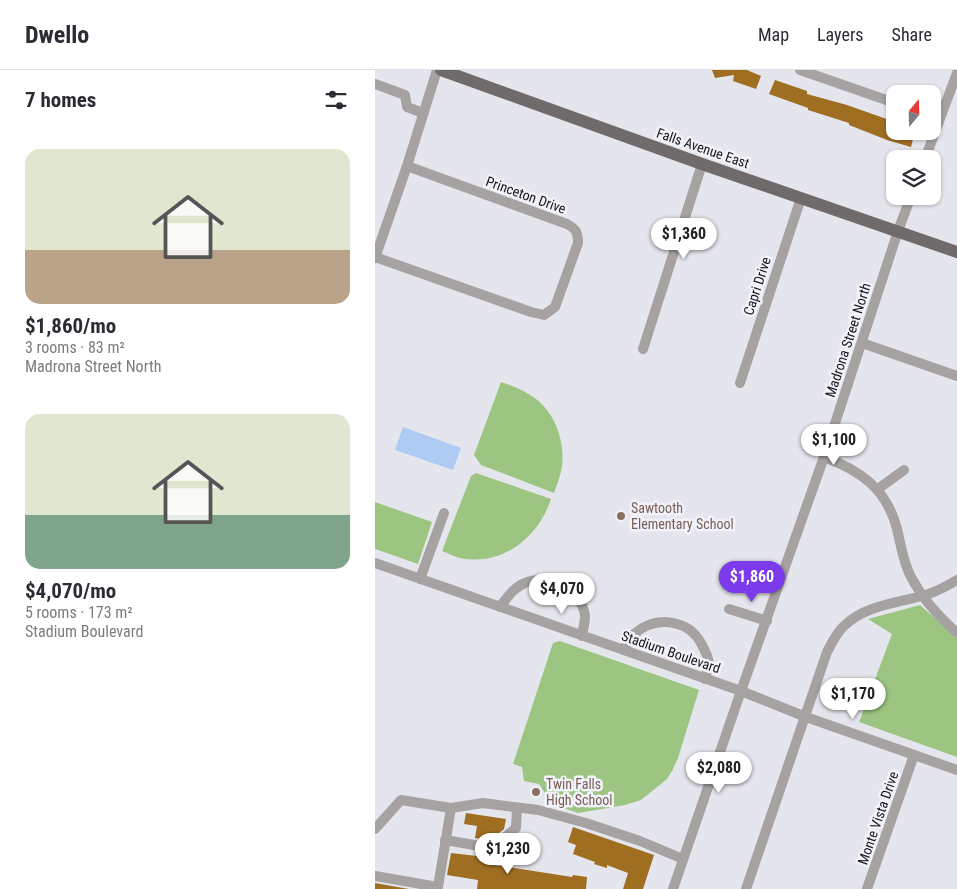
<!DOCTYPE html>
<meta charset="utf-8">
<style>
:root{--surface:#fff;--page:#f2f2f3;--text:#2b2b33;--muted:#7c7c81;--line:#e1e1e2;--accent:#7c3aed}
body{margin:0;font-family:"Roboto Condensed",sans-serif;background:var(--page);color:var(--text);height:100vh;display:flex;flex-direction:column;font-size:19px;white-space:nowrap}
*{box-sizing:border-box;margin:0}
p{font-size:16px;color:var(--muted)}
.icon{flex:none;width:28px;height:28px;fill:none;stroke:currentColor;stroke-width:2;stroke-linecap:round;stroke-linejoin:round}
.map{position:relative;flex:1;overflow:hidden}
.panel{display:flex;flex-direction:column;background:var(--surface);width:375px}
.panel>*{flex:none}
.needle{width:32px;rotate:19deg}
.controls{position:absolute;left:511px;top:15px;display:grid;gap:10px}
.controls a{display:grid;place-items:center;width:55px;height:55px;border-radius:10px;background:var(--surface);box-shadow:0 1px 4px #0004;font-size:25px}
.price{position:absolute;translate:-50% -42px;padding:0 11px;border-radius:18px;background:#fff;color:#222;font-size:16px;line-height:32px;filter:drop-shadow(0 1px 2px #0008)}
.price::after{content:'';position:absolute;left:50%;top:30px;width:15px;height:11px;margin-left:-8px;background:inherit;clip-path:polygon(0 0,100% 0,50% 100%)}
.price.current{background:var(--accent);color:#fff}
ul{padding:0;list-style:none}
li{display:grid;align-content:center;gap:10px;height:265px;padding:0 25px}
li span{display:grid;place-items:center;height:155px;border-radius:15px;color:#555}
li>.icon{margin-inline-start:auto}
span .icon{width:90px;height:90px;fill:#fffc;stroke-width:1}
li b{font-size:21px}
h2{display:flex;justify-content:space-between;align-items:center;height:60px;padding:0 25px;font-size:21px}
header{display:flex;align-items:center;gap:30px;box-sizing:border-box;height:70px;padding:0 25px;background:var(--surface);border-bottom:1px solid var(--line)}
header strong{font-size:24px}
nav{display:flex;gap:28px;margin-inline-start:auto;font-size:18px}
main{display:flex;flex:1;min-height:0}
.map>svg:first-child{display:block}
</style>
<header>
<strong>Dwello</strong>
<nav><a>Map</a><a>Layers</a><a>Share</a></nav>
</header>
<main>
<section class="panel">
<h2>7 homes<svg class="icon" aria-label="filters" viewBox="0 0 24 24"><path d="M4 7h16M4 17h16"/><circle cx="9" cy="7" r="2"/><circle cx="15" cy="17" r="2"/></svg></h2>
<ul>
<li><span style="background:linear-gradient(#dfe7d0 65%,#b9a48a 0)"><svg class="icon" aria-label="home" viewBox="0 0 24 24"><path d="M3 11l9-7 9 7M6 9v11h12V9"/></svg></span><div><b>$1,860/mo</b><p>3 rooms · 83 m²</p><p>Madrona Street North</p></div></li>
<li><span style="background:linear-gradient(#dfe7d0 65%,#7fa58c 0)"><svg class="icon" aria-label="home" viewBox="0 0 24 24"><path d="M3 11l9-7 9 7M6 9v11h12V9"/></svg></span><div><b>$4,070/mo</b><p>5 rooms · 173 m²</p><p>Stadium Boulevard</p></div></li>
</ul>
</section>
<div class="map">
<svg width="582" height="819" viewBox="0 0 582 819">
<rect width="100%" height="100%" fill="#e5e6ed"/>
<g fill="#9bc581">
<path d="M 126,312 C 139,316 150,321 161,329 C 181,344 190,373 187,396 C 186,405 182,414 179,423 L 106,395 L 99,385 Z"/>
<path d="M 101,403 L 176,429 C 164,467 127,497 85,488 C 79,487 73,483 67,481 L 96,406 Z"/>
<path d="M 0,432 L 57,452 L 43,494 L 0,479 Z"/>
<path d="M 545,535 L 582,568 L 582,687 L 484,652 L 517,564 L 493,549 Z"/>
<path d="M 185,571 L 324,620 L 303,688 L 297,701 L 292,709 L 266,730 L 250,735 L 203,743 L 177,734 L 164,714 L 149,711 L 147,697 L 138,694 L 178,573 Z"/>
</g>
<path fill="#adcbf3" d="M 28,357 L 86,378 L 78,400 L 20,380 Z"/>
<g fill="#9f6e21">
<path d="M 337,0 L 372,0 L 386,6 L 381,19 L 358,11 L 359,5 L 340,8 Z"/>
<path d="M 400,10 L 432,21 L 432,24 L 472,35 L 520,52 L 520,61 L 540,61 L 536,77 L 512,70 L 474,55 L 474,53 L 433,40 L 433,38 L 394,24 Z"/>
<path d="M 91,743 L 131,749 L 129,759 L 124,763 L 118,763 L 118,769 L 115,771 L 100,768 L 102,756 L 89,754 Z"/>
<path d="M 198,757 L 279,785 L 268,819 L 248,819 L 253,803 L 232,795 L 232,798 L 219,794 L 220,792 L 198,784 L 201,775 L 193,772 Z"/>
<path d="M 76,783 L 102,786 L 102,783 L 115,785 L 113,794 L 197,807 L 198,805 L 212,807 L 211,819 L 102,819 L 103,810 L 72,805 Z"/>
<path d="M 0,813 L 34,819 L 0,819 Z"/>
</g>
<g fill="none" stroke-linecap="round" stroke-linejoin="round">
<g stroke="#a6a2a2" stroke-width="10">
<path d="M 425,0 L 520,33"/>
<path d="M 0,14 L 30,25 L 32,37 L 48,43"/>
<path d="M 550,89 L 582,3"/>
<path d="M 0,187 L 156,242 L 169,245 L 180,237 L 203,173 C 203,162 201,159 192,154 L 32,96"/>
<path d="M 0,188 L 32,96 L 62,0"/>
<path d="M 487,273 L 582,306"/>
<path d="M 268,279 L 327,94"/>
<path d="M 365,313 L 426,128"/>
<path d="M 449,387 C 485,400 512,419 522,459 C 526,475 528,492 536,507 C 547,528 564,547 582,563"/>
<path d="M 503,419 L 529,400"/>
<path d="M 0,493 L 366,621 L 431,647 L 582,700"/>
<path d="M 45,509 L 69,443"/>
<path d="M 125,537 C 132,528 139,517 150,513 C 174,503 207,520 210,546 C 210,552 208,560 207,566"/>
<path d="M 354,539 L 392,551"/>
<path d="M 249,580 C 251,575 254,568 259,564 C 281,545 314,549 327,575 C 330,581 334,588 334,594 C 333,598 331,604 330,609"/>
<path d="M 0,759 L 26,730 L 76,738"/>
<path d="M 70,770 L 117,778 L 141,758 L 142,738"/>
<path d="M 0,806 L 63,817 L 76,738 L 108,733 L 163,740 L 211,753 L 265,771 L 308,789"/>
<path d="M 298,819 L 366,621 L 449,387 L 523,161 L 536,126"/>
<path d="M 371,819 L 452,582 C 457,573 461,563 469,556 C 489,536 521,533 547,526 C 559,523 572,516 582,510"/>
<path d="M 492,819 L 539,685"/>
</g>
<path stroke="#706a6a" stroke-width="12" d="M 66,0 L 327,94 L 582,182"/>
</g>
<g fill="#8d6e63" stroke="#f2f3fa" stroke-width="2">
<circle cx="246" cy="446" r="5"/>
<circle cx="161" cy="722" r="5"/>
</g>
<g text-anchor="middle" stroke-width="5" stroke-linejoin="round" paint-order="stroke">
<g font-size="14" fill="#171719" stroke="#f2f3fa">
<text transform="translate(328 78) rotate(19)" y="5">Falls Avenue East</text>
<text transform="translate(151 125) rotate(20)" y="5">Princeton Drive</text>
<text transform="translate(382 216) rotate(-72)" y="5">Capri Drive</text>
<text transform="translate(473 270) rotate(-72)" y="5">Madrona Street North</text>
<text transform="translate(296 582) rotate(19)" y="5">Stadium Boulevard</text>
<text transform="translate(503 748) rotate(-71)" y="5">Monte Vista Drive</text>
</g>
<g font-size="14" fill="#785e54" stroke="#f2f3fa" text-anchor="start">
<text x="256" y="443">Sawtooth<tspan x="256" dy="16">Elementary School</tspan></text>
<text x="171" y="719">Twin Falls<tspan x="171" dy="16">High School</tspan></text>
</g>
</g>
</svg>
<div class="controls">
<a><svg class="needle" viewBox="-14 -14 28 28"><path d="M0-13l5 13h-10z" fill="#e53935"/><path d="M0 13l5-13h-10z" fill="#7c7c81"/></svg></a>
<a><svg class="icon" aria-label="layers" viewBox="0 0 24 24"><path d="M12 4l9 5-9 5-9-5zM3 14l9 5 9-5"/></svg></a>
</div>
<b class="price" style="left:309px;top:190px">$1,360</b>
<b class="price" style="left:459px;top:396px">$1,100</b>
<b class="price current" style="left:377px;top:533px">$1,860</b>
<b class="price" style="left:187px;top:545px">$4,070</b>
<b class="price" style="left:478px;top:650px">$1,170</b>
<b class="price" style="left:344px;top:724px">$2,080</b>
<b class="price" style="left:133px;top:805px">$1,230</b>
</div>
</main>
